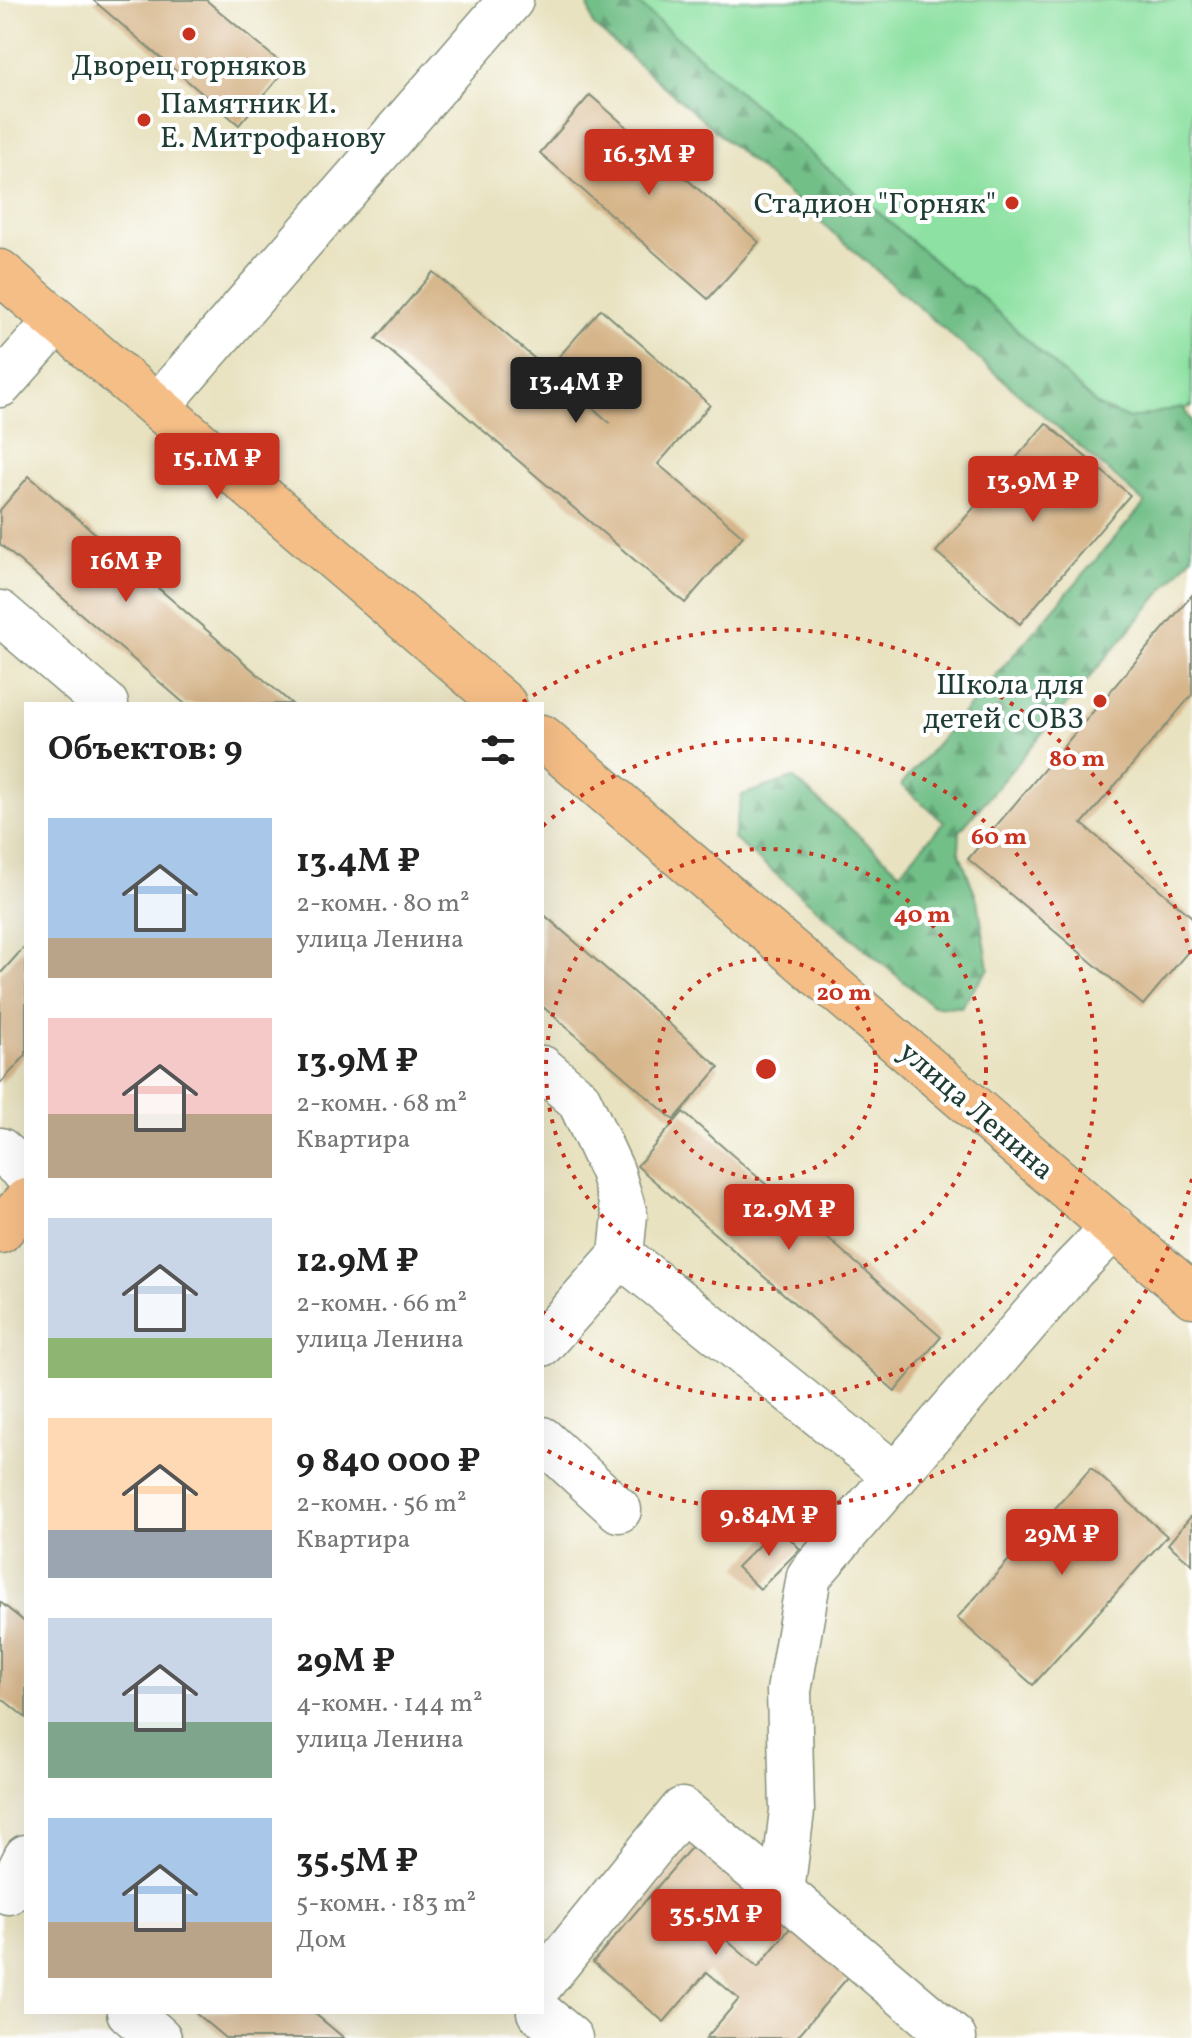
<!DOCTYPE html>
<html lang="ru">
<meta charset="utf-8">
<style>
:root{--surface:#fff;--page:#f6f6f6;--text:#222;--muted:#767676;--accent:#c8321e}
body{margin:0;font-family:Vollkorn,serif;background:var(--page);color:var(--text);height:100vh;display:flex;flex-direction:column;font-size:30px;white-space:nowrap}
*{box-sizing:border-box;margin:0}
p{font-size:26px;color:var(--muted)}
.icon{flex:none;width:44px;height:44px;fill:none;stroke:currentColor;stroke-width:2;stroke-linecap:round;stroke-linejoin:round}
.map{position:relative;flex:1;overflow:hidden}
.panel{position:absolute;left:24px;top:702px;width:520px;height:1312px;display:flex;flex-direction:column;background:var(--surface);border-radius:0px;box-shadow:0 8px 32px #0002}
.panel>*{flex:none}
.price{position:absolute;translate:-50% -68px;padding:0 18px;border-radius:8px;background:var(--accent);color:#fff;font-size:26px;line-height:52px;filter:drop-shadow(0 2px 4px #0008)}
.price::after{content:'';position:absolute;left:50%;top:48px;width:24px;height:18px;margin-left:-12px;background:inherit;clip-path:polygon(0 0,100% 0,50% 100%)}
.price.current{background:#222;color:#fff}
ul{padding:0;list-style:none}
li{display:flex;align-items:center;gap:24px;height:200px;padding:0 24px}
li span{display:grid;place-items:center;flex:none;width:224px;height:160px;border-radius:0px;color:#555}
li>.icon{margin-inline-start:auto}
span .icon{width:96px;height:96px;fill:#fffc;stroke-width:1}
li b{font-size:34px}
h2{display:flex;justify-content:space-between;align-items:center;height:96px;padding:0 24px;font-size:34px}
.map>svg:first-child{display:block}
</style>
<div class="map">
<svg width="1192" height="2038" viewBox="0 0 1192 2038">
<defs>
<pattern id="forest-firs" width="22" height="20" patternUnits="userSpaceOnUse" patternTransform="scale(2)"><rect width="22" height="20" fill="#72bf88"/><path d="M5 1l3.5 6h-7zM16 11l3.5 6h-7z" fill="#5d9c70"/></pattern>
</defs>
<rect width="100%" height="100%" fill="#fff"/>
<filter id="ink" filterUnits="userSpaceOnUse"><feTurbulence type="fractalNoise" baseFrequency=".0125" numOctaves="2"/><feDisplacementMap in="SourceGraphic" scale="16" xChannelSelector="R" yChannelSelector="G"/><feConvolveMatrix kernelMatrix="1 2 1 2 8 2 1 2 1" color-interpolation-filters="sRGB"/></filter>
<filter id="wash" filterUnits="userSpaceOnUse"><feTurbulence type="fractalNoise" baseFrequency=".006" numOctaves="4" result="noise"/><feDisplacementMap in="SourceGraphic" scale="32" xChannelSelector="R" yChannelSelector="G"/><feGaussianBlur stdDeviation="1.8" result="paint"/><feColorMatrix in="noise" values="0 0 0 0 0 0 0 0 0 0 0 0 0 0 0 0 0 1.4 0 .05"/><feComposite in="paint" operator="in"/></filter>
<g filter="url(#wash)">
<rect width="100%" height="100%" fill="#e8e2c0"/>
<path fill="#8de1a2" stroke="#568f6b" stroke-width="2" d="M 600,0 L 1192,0 L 1192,406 L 1104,440 Z"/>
<path fill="url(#forest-firs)" stroke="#487e5e" stroke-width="2" d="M 587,0 L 634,0 L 963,286 L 972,288 L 1098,406 L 1129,419 L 1182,407 L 1192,421 L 1192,556 L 960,831 L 959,851 L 978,902 L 989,968 L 961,1007 L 933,1006 L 733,838 L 742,795 L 793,778 L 900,872 L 944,822 L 901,785 L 1145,503 L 593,25 Z"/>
<g id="blocks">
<g fill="#d6b58a">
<path d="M 93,0 L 206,0 L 287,68 L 239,125 Z"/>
<path d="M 590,95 L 759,242 L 708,299 L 540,153 Z"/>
<path d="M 433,272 L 610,423 L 549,368 L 601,309 L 710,405 L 658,464 L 743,536 L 685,603 L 376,339 Z"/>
<path d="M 1046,423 L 1130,495 L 1020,624 L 936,552 Z"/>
<path d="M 29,476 L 292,704 L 185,704 L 0,544 L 0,510 Z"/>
<path d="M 1192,595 L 1192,695 L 1082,824 L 1192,917 L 1192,947 L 1143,1005 L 968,859 Z"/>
<path d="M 542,913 L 719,1067 L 674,1120 L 542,1006 Z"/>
<path d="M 26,945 L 26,1055 L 0,1084 L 0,974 Z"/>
<path d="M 683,1112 L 941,1337 L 895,1391 L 637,1166 Z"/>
<path d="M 1091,1468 L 1167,1536 L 1033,1685 L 957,1618 Z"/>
<path d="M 1192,1515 L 1192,1564 L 1168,1544 Z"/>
<path d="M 778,1526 L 800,1549 L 760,1589 L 737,1567 Z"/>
<path d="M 0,1602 L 26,1623 L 26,1718 L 0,1697 Z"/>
<path d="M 694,1844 L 751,1893 L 717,1932 L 758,1967 L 791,1927 L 849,1976 L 796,2038 L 706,2038 L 739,1999 L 707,1972 L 664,2022 L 593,1962 Z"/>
<path d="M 194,2012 L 313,2012 L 344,2038 L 225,2038 Z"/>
</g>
</g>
</g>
<g filter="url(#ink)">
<use href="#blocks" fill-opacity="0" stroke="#84907a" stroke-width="2"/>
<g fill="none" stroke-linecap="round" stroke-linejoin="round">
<g stroke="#84907a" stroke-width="47">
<g id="minor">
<path d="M 0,385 L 57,321"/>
<path d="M 158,406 L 511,0"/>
<path d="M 0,613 L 106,704"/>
<path d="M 542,1068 L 579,1100 L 612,1171 L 625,1215 L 621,1255 L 896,1476"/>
<path d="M 0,1150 L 26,1173"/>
<path d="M 542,1344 L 621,1255"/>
<path d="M 542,1439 L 619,1510"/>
<path d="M 0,1886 L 8,1892 L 26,1857"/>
<path d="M 782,1892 L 954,2038"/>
<path d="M 542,1983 L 682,1810 L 782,1892 L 792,1811 L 789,1691 L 809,1576 L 1073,1269 L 1114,1227"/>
<path d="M 129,2012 L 159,2038"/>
<path d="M 539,2012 L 570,2038"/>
</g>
</g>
<g stroke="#84907a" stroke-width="47">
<g id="major">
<path d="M 0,272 L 504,704"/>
<path d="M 542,737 L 1192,1295"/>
<path d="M 0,1231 L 26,1201"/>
</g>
</g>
<use href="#minor" stroke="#fff" stroke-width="44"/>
<use href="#major" stroke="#f6be87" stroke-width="44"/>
</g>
</g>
<g fill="none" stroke="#c8321e" stroke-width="4" stroke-dasharray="4 8">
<circle cx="766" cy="1069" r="110"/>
<circle cx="766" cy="1069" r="220"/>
<path d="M543 826A330 330 0 1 1 543 1312"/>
<path d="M1192 1179A440 440 0 0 1 543 1448M523 702A440 440 0 0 1 1192 959"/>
</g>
<g fill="#c8321e" stroke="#fff" stroke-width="3">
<circle cx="189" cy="34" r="8"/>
<circle cx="144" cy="120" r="8"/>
<circle cx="1012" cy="203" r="8"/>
<circle cx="1100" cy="701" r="8"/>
</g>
<g text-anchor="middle" stroke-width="8" stroke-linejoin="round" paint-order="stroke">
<g font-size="30" fill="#1f3d34" stroke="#fff" text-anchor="end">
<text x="189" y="75" text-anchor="middle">Дворец горняков</text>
<text x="160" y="113" text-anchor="start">Памятник И.<tspan x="160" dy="34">Е. Митрофанову</tspan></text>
<text x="996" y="213">Стадион "Горняк"</text>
<text x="1084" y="694">Школа для<tspan x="1084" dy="34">детей с ОВЗ</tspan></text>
</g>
<g font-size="30" fill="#1f3d34" stroke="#fff">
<text transform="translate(977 1110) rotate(41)" y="10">улица Ленина</text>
</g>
</g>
<circle cx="766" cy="1069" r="12" fill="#c8321e" stroke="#fff" stroke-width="4"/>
<g font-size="24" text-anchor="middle" font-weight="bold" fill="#c8321e" stroke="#fff" stroke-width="8" stroke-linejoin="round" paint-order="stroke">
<text x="1077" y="766">80 m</text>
<text x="999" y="844">60 m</text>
<text x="922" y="922">40 m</text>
<text x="844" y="1000">20 m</text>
</g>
</svg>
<b class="price" style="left:649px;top:197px">16.3M ₽</b>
<b class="price current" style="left:576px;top:425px">13.4M ₽</b>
<b class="price" style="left:217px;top:501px">15.1M ₽</b>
<b class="price" style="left:1033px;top:524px">13.9M ₽</b>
<b class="price" style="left:126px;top:604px">16M ₽</b>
<b class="price" style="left:789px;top:1252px">12.9M ₽</b>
<b class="price" style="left:769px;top:1558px">9.84M ₽</b>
<b class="price" style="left:1062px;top:1577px">29M ₽</b>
<b class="price" style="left:716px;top:1957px">35.5M ₽</b>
<section class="panel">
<h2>Объектов: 9<svg class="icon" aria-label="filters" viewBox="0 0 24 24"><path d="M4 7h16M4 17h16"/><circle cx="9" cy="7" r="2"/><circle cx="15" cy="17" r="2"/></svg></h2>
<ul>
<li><span style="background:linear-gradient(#a9c7e8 75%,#b9a48a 0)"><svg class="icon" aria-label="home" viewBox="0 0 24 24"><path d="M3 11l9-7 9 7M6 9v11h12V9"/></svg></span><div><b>13.4M ₽</b><p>2-комн. · 80 m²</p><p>улица Ленина</p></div></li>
<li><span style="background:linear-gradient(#f6c9c9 60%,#b9a48a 0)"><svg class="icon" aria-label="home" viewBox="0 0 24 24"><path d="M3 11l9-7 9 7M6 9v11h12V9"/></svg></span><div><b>13.9M ₽</b><p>2-комн. · 68 m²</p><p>Квартира</p></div></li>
<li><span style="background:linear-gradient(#c9d6e8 75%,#8fb573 0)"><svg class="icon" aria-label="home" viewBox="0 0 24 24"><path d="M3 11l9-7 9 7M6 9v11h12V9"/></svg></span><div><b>12.9M ₽</b><p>2-комн. · 66 m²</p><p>улица Ленина</p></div></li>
<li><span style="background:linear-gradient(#ffd9b3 70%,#9aa5b1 0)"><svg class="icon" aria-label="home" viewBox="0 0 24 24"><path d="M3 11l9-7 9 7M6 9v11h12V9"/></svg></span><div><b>9 840 000 ₽</b><p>2-комн. · 56 m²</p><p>Квартира</p></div></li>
<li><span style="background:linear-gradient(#c9d6e8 65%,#7fa58c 0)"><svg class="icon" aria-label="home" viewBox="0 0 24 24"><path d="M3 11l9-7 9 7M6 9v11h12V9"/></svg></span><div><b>29M ₽</b><p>4-комн. · 144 m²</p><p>улица Ленина</p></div></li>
<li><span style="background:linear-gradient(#a9c7e8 65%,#b9a48a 0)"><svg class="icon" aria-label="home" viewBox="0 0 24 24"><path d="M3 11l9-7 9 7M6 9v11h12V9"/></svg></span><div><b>35.5M ₽</b><p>5-комн. · 183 m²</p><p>Дом</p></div></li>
</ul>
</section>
</div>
